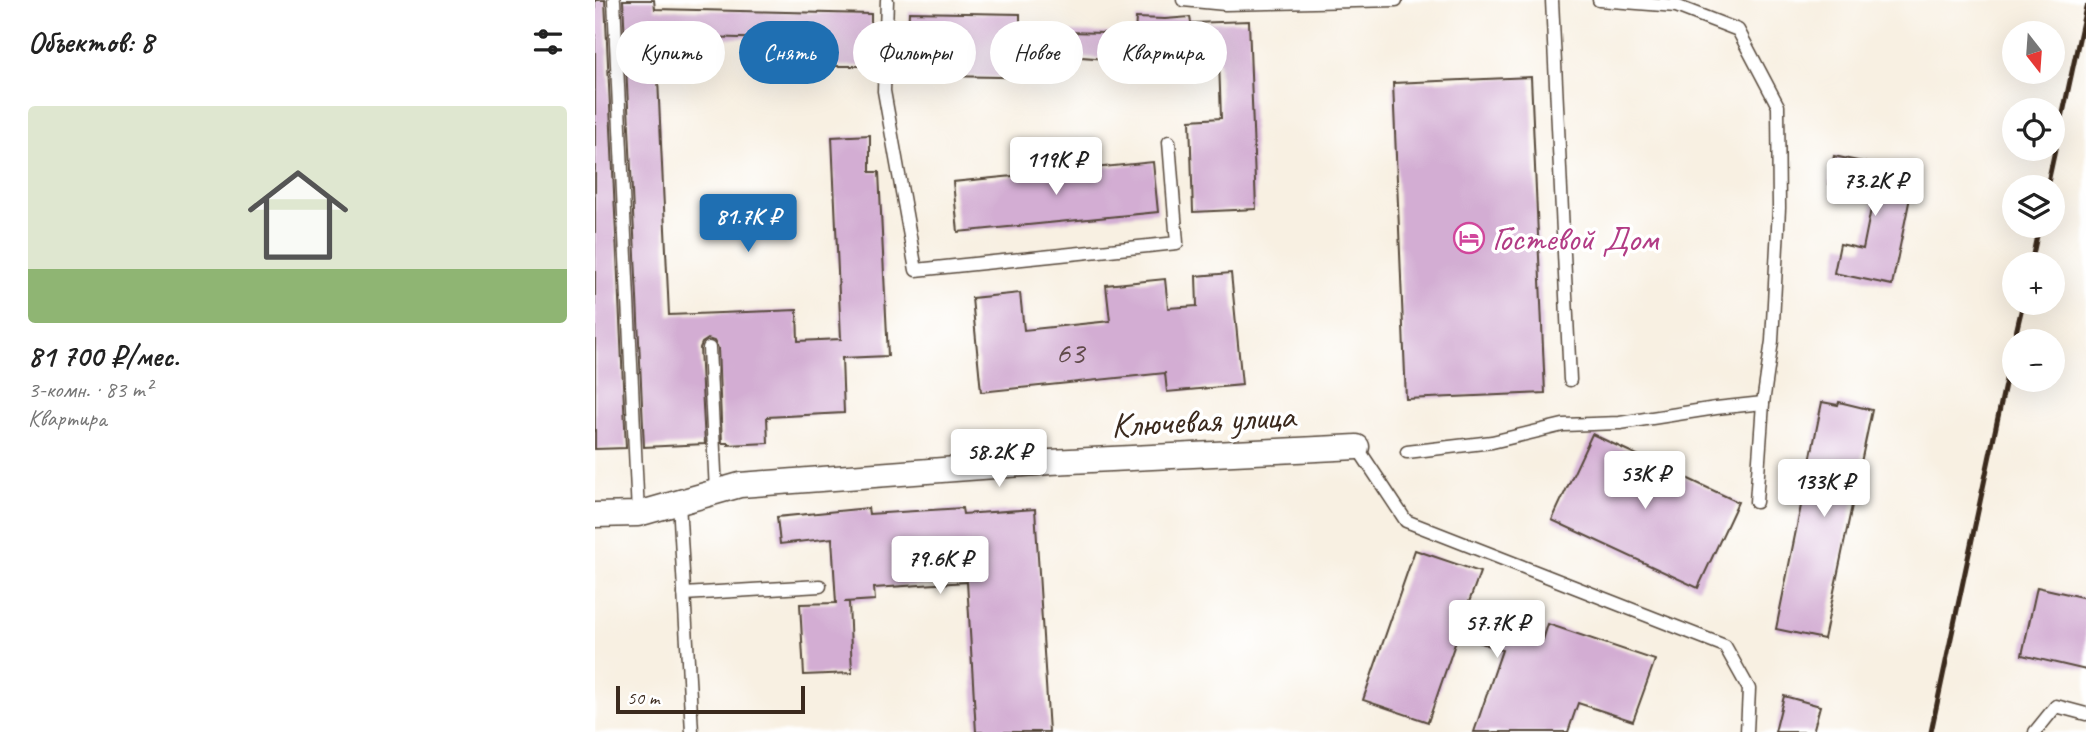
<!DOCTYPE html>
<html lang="ru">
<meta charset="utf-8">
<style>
:root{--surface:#fff;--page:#f6f6f6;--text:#222;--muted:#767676;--line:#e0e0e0;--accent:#1f6fb2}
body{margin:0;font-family:Caveat,sans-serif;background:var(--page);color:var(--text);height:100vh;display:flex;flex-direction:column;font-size:26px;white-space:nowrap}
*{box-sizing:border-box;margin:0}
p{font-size:23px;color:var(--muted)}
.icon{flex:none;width:38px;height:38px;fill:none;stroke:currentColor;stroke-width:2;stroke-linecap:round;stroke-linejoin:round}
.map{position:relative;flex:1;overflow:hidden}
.details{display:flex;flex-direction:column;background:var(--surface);width:595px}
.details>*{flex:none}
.guide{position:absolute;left:21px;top:21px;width:665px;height:63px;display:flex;gap:14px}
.needle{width:46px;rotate:163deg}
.controls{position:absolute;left:1407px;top:21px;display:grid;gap:14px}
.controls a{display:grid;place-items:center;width:63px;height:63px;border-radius:50%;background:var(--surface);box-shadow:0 7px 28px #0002;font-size:35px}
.scale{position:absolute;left:21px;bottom:18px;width:189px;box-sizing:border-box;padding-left:7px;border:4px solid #3b2a1e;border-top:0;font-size:19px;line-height:24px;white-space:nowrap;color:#3b2a1e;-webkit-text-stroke:5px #fff;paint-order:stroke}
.price{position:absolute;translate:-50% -60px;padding:0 16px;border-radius:7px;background:#fff;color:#222;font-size:23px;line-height:46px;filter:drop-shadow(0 2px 4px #0008)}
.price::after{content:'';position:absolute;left:50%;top:42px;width:21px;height:16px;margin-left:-10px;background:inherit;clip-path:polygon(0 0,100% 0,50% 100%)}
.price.selected{background:var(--accent);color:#fff}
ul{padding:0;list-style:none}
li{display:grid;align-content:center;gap:14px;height:371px;padding:0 28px}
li+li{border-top:2px solid var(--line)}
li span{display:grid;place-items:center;height:217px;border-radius:7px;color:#555}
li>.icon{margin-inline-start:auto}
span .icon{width:126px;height:126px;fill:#fffc;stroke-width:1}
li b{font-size:30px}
h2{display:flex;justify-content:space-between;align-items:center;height:84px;padding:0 28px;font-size:30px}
.tag{padding:0 24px;border-radius:32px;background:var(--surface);box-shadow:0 7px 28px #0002;font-size:24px;line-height:63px}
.tag.selected{background:var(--accent);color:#fff}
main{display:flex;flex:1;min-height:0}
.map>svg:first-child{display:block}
</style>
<main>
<section class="details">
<h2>Объектов: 8<svg class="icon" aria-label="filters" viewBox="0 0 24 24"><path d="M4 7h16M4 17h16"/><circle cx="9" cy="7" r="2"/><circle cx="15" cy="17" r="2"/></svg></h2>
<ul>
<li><span style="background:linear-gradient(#dfe7d0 75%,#8fb573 0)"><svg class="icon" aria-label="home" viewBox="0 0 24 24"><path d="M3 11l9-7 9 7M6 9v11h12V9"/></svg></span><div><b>81 700 ₽/мес.</b><p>3-комн. · 83 m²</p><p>Квартира</p></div></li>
</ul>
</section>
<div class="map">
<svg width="1491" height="732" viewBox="0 0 1491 732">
<rect width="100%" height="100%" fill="#fff"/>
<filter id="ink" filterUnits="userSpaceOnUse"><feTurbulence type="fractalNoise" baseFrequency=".0143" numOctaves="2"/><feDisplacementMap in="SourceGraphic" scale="14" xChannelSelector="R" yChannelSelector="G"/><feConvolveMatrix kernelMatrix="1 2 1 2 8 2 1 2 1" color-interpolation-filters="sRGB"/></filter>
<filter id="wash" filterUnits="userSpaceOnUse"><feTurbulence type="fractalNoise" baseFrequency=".00686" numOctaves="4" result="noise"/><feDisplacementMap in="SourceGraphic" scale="28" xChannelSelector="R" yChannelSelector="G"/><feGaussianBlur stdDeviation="1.57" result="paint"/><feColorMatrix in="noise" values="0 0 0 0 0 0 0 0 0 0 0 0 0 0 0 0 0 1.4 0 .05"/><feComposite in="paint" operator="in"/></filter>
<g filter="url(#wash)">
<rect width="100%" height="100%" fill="#f8f0e2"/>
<g id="blocks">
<g fill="#d3add3">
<path d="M 0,0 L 10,0 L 31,448 L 0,449 Z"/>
<path d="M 28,0 L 59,0 L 60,9 L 276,14 L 276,66 L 230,66 L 230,40 L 61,36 L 74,315 L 202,310 L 203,341 L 246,339 L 237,137 L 275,135 L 275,172 L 284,172 L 293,356 L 247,358 L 249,413 L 172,417 L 173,443 L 133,445 L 133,443 L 127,443 L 123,348 L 119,341 L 113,339 L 107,343 L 105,348 L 110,444 L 49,447 Z"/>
<path d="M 314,12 L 425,14 L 425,38 L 456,38 L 455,78 L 348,76 L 349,36 L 313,35 Z"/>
<path d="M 595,17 L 596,23 L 654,21 L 661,209 L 598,212 L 595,120 L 626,118 L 624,61 L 567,63 L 473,56 L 475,32 L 540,34 L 541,18 L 570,19 Z"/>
<path d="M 936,77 L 950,393 L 811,399 L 798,83 Z"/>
<path d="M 1239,156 L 1320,173 L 1297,285 L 1239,273 L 1245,244 L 1268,249 L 1279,194 L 1233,184 Z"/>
<path d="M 558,162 L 563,212 L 363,232 L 358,182 Z"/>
<path d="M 636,273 L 647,385 L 572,392 L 570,373 L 386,392 L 377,298 L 425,293 L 429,330 L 515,321 L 511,285 L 570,279 L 573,308 L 602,306 L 601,276 Z"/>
<path d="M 1227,402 L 1243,405 L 1244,402 L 1277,410 L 1229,639 L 1181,629 Z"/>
<path d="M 997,434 L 1143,502 L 1103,588 L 957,520 Z"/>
<path d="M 273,508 L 274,514 L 367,508 L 368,514 L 440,509 L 454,732 L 381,732 L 372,582 L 279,588 L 280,600 L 249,602 L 254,602 L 257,673 L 209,675 L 205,604 L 241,603 L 237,538 L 185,544 L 182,517 Z"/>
<path d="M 820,550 L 885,572 L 870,613 L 948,640 L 953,624 L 1060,660 L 1038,721 L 983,703 L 973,732 L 879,732 L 907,650 L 863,635 L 833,722 L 768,700 Z"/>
<path d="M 1442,587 L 1491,598 L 1491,670 L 1427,655 Z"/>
<path d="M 1189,696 L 1225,706 L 1218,732 L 1180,732 Z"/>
</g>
</g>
</g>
<g filter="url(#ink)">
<use href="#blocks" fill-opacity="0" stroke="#57483b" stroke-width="2"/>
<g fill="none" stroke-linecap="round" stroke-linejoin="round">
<g stroke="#57483b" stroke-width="15">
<g id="lane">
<path d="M 19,0 L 43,514"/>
<path d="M 292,0 L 289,91 L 321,270 L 582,243 L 574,142"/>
<path d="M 588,0 L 630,4 L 801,0"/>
<path d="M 957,0 L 975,380"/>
<path d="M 1004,0 L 1081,6 L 1143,30 L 1183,106 L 1184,208 L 1177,341 L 1168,403 L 1161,502"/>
<path d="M 114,348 L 121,492"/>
<path d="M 762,447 L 811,521 L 1130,646 L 1154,689 L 1152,732"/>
<path d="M 812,452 L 897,442 L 968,425 L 1025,423 L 1121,408 L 1168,403"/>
<path d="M 84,502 L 97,732"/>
<path d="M 89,594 L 225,586"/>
<path d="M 1440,732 L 1461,706 L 1491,714"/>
</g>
</g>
<g stroke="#57483b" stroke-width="27">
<path id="street" d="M 0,515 L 43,514 L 145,485 L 455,462 L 762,447"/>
</g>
<use href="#lane" stroke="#fff" stroke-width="12"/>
<use href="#street" stroke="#fff" stroke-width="24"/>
<g stroke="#3b2a1e" stroke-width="5">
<path d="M 1452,187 L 1491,7"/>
<path d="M 1436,264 L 1444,226"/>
<path d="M 1419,341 L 1428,303"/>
<path d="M 1336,732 L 1419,342"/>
</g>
</g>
</g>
<defs>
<g id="hotel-ring" transform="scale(1.575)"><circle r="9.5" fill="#fff" stroke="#d1479c" stroke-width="1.5"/><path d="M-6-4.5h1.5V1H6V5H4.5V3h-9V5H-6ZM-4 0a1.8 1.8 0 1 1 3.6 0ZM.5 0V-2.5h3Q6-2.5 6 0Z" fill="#d1479c"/></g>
</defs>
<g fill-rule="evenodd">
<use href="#hotel-ring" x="874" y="238"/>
</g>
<g text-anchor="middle" stroke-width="7" stroke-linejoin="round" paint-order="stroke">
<g font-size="32" fill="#614b4b">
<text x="475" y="363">63</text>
</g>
<g font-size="35" fill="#b23c85" stroke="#fff" text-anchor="start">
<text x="897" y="250">Гостевой Дом</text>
</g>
<g font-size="35" fill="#3b2a1e" stroke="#fff">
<text transform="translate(608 420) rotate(-3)" y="12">Ключевая улица</text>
</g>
</g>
</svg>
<div class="controls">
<a><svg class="needle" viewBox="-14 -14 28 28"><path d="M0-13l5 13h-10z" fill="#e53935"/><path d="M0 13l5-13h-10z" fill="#767676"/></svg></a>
<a><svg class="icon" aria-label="locate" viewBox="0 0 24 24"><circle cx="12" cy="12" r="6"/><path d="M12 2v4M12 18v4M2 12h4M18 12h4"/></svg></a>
<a><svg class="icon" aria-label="layers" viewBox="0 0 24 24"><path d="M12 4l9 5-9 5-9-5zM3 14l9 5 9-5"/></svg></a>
<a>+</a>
<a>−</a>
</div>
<div class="scale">50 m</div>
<b class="price" style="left:461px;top:197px">119K ₽</b>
<b class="price" style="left:1280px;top:218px">73.2K ₽</b>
<b class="price selected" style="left:153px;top:254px">81.7K ₽</b>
<b class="price" style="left:404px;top:489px">58.2K ₽</b>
<b class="price" style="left:1050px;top:511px">53K ₽</b>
<b class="price" style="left:1229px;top:519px">133K ₽</b>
<b class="price" style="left:345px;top:596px">79.6K ₽</b>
<b class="price" style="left:902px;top:660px">57.7K ₽</b>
<div class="guide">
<a class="tag">Купить</a>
<a class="tag selected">Снять</a>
<a class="tag">Фильтры</a>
<a class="tag">Новое</a>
<a class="tag">Квартира</a>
</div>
</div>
</main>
